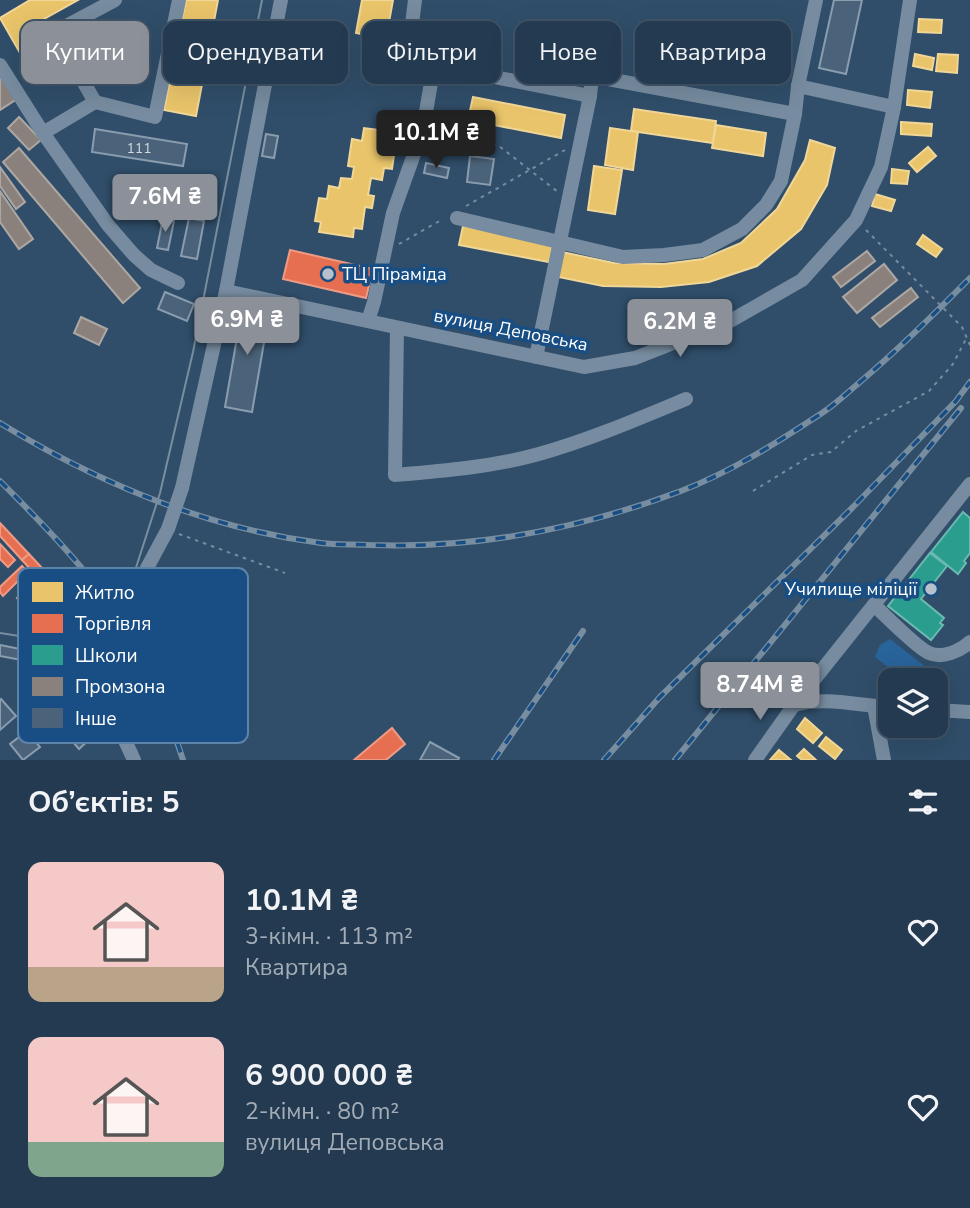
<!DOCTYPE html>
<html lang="uk">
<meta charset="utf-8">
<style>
:root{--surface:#243a50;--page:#2c4157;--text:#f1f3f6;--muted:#a3adb7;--line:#415467;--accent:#8c9099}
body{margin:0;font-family:"Nunito Sans",sans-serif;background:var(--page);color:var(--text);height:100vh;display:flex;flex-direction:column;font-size:26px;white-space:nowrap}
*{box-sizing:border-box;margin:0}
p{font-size:23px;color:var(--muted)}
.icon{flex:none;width:38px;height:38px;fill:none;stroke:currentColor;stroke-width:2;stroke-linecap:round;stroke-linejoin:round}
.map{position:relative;height:760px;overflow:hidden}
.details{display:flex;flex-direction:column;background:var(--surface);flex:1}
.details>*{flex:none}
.top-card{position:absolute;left:21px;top:21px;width:929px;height:63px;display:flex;gap:14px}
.fabs{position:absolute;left:878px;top:668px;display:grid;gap:14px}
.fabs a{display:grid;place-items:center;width:70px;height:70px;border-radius:14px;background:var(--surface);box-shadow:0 7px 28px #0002,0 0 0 2px var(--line);font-size:35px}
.price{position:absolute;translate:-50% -60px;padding:0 16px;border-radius:7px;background:var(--accent);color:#fff;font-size:23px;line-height:46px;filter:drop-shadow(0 2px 4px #0008)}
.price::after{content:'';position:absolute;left:50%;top:42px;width:21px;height:16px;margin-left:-10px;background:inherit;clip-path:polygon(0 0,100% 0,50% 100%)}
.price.current{background:#222;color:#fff}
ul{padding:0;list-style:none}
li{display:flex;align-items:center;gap:21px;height:175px;padding:0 28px}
li span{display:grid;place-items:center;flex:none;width:196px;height:140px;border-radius:14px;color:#555}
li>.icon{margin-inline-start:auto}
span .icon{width:84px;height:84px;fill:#fffc;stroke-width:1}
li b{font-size:30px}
h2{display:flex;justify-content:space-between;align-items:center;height:84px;padding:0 28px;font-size:30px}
.chip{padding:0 24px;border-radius:14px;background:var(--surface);box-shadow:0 7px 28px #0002,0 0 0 2px var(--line);font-size:24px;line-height:63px}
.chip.current{background:var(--accent);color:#fff}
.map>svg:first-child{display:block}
</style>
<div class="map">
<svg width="970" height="760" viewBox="0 0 970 760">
<rect width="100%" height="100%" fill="#304e6a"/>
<path fill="#28639a" d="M 890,639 L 931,671 L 923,681 L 906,681 L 875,657 L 880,645 Z"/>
<g fill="#e9c46a" stroke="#f0d697" stroke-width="2">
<path d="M 30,0 L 78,0 L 37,23 L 63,69 L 38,84 L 0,18 Z"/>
<path d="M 186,0 L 218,0 L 196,116 L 164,110 Z"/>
<path d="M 362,0 L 393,0 L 386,39 L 356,33 Z"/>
<path d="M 919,19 L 942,20 L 941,33 L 918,32 Z"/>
<path d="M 375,39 L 425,47 L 422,65 L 372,57 Z"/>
<path d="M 915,54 L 934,58 L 932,70 L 913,66 Z"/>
<path d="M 938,54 L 958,55 L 957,73 L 936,71 Z"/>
<path d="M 908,90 L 932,92 L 930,108 L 907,105 Z"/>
<path d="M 473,97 L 565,115 L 561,138 L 468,120 Z"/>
<path d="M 634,109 L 716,121 L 713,143 L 631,131 Z"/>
<path d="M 381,120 L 406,123 L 404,138 L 412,139 L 410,150 L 395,148 L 392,169 L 384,168 L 382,180 L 371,178 L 368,195 L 374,196 L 372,208 L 365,207 L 362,229 L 354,228 L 353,237 L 319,232 L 321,222 L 315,221 L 319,198 L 327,199 L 329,186 L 339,188 L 341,178 L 352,179 L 354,167 L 348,166 L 352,139 L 362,141 L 364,128 L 379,130 Z"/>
<path d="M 901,122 L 932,124 L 931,136 L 901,134 Z"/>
<path d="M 716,125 L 766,133 L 763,156 L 712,148 Z"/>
<path d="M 610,128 L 638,132 L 633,170 L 605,165 Z"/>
<path d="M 810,140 L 835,148 L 827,185 L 801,229 L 757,266 L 709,282 L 661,287 L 603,286 L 554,276 L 562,252 L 614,263 L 664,264 L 703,259 L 741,243 L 777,209 L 805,160 Z"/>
<path d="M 928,147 L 936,156 L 917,172 L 909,163 Z"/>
<path d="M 594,166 L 622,170 L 615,214 L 588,210 Z"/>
<path d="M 892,169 L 909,171 L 907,184 L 891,183 Z"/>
<path d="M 875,194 L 895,200 L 891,211 L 872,206 Z"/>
<path d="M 463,226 L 553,244 L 549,262 L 459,245 Z"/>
<path d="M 923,235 L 942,249 L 936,257 L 917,244 Z"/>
<path d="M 805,718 L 822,733 L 813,743 L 797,729 Z"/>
<path d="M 826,737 L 842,750 L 835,759 L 819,746 Z"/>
<path d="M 804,749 L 816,760 L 802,760 L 797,756 Z"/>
<path d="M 779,750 L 791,760 L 770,760 Z"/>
</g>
<g fill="#e76f51" stroke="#ee9a85" stroke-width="2">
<path d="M 290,250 L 373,269 L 366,298 L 283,279 Z"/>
<path d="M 0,523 L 29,554 L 22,560 L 0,536 Z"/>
<path d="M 0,544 L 15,560 L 8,567 L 0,559 Z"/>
<path d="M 29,554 L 83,612 L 76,619 L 22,560 Z"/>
<path d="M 22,566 L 27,572 L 3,596 L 0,592 L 0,587 Z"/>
<path d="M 31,585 L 41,595 L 27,609 L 17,598 Z"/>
<path d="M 392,728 L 405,744 L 386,760 L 354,760 Z"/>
</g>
<g fill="#2a9d8f" stroke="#6abab1" stroke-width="2">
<path d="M 963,512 L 970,518 L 970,553 L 964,561 L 966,563 L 958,574 L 931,552 Z"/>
<path d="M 930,553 L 947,566 L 921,599 L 944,618 L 940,623 L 943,625 L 931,640 L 888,606 Z"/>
</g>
<g fill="#8a817c" stroke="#ada7a3" stroke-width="2">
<path d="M 0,74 L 17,99 L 0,110 Z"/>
<path d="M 19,117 L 41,140 L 29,150 L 8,128 Z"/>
<path d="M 19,148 L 140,288 L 123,303 L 3,162 Z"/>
<path d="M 0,167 L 25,202 L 16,209 L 0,186 Z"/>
<path d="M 0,191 L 33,239 L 19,249 L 0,222 Z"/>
<path d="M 867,251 L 875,261 L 841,287 L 833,277 Z"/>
<path d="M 884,264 L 897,280 L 857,313 L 843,297 Z"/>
<path d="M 911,288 L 918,297 L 880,327 L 872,318 Z"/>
<path d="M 81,317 L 107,329 L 99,345 L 74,333 Z"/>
</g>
<g fill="#4b637a" stroke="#8a9daf" stroke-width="2">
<path d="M 834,0 L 862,0 L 846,74 L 819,68 Z"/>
<path d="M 602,27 L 610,28 L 609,41 L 601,40 Z"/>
<path d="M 95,129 L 187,144 L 183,166 L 92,152 Z"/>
<path d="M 266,134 L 278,136 L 274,158 L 262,156 Z"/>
<path d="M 470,156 L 494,159 L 490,185 L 467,182 Z"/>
<path d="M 426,163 L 449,168 L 447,178 L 424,173 Z"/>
<path d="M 163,218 L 174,221 L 168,250 L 157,248 Z"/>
<path d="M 189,218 L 204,221 L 197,259 L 181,256 Z"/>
<path d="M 165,292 L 194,304 L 187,321 L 158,309 Z"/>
<path d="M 243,303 L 270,308 L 252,412 L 225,407 Z"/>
<path d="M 0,645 L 71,659 L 70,669 L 0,656 Z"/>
<path d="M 1,699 L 16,716 L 0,730 L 0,700 Z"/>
<path d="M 78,723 L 91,738 L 79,749 L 66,734 Z"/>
<path d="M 27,731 L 40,747 L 23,760 L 10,744 Z"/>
<path d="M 430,742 L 459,758 L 458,760 L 420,760 Z"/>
</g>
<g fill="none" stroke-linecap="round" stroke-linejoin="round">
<g stroke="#778ca0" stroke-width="2" stroke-dasharray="3.5 5" stroke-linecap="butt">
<path d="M 434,131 L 499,146 L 558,192"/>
<path d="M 466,206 L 565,150"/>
<path d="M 866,230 L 962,327 L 970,345"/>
<path d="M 399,244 L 443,219"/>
<path d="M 753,491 L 812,455 L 831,452 L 856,431 L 929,391 L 953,364 L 966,339"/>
<path d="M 179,534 L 285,573"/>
</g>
<g stroke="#778ca0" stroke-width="14">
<path d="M 0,65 L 43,133 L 108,225 L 134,255 L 151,270 L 178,283"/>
<path d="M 434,65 L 590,96 L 592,76 L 795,114 L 798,86 L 894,107"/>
<path d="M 798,86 L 816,0"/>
<path d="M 95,102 L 55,32 L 115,0"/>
<path d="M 43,133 L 95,102 L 155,117 L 179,0"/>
<path d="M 457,218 L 623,257 L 664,255 L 703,250 L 742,229 L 766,205 L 781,181 L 795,114"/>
<path d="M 226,291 L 584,367 L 635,358 L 732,320 L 802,280 L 856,220 L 881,167 L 894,107 L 910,0"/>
<path d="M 368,321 L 374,302 L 393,213 L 423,129 L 437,48 L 437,43 C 430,36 418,39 411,32 L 415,0"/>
<path d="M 397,328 L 395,475 C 443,471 492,467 539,454 C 589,440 638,419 686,399"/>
<path d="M 536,357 L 590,96"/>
<path d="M 182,488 L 226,291 L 281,0"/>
<path d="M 874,605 C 886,616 917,648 929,653 C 942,659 960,651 970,642"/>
<path d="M 74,646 L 110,708 L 134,760"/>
<path d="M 794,705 C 825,696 859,706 891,707"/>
<path d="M 874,706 L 884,760"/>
<path d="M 936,710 L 970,712"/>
<path d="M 755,760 L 794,705 L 970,484"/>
</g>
<path stroke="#788ea0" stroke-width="2" d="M 0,633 L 45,640 L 77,635 L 103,621 L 119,604 L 133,577 L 160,493 L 193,352 L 262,0"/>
<g stroke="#788ea0" stroke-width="6">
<g id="rail">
<path d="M 0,423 C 98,483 206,528 321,543 C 337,545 354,544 370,545 C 477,549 580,529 681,491 C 731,472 778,442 822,413 C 836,404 848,392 860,382 C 899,349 934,314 970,278"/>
<path d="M 0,481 C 47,528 105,587 136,646 C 155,683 171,721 183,760"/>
<path d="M 494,760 L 583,631"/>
<path d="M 604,760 L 660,697 L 853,507 L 956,401 L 970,382"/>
<path d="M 675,760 L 961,408"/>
</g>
</g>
<use href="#rail" stroke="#184e83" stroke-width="3.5" stroke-dasharray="10" stroke-linecap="butt"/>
<path stroke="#778ca0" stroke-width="14" d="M 74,646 L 103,628 L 127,605 L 168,529 L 182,488"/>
</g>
<g fill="#b7c1cb" stroke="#184e83" stroke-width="2.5">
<circle cx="328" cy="274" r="7"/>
<circle cx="931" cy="589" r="7"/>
</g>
<g text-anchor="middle" stroke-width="7" stroke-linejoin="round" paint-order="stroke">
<g font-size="14" fill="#d2d8de">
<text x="139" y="153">111</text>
</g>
<g font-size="18" fill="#fff" stroke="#184e83" text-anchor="start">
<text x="342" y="280">ТЦ Піраміда</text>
<text x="917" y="595" text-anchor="end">Училище міліції</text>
</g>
<g font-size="18" fill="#fff" stroke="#184e83">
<text transform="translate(511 330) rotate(11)" y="6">вулиця Деповська</text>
</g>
</g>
<rect x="18" y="568" width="230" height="175" rx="10" fill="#184e83" stroke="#5d83a8" stroke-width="2"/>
<rect x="32" y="582" width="31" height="20" fill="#e9c46a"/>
<rect x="32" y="614" width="31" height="19" fill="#e76f51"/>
<rect x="32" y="645" width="31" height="20" fill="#2a9d8f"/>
<rect x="32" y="677" width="31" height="19" fill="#8a817c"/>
<rect x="32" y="708" width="31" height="20" fill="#4b637a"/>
<g font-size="19" fill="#fff">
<text x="75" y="599">Житло</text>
<text x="75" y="630">Торгівля</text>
<text x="75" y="662">Школи</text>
<text x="75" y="693">Промзона</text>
<text x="75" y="725">Інше</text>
</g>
</svg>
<div class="fabs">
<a><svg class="icon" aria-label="layers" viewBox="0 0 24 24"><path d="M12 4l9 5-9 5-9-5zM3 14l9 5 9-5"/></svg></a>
</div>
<b class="price current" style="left:436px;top:170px">10.1M ₴</b>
<b class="price" style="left:165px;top:234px">7.6M ₴</b>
<b class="price" style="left:247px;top:357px">6.9M ₴</b>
<b class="price" style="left:680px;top:359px">6.2M ₴</b>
<b class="price" style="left:760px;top:722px">8.74M ₴</b>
<div class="top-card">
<a class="chip current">Купити</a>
<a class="chip">Орендувати</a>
<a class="chip">Фільтри</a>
<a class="chip">Нове</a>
<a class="chip">Квартира</a>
</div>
</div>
<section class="details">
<h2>Об’єктів: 5<svg class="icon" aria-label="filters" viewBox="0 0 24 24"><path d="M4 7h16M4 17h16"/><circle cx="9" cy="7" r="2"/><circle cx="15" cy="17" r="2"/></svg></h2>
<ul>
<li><span style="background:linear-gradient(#f6c9c9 75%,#b9a48a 0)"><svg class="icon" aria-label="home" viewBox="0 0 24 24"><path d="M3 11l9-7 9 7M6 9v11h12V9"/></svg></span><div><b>10.1M ₴</b><p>3-кімн. · 113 m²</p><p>Квартира</p></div><svg class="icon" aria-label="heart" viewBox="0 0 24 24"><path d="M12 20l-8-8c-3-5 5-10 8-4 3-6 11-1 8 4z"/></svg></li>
<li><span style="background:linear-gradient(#f6c9c9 75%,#7fa58c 0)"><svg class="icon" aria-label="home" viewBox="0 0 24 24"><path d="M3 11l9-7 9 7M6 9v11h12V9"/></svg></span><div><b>6 900 000 ₴</b><p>2-кімн. · 80 m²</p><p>вулиця Деповська</p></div><svg class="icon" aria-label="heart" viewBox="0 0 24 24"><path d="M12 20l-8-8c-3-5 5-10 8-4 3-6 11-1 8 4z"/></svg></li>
</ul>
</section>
